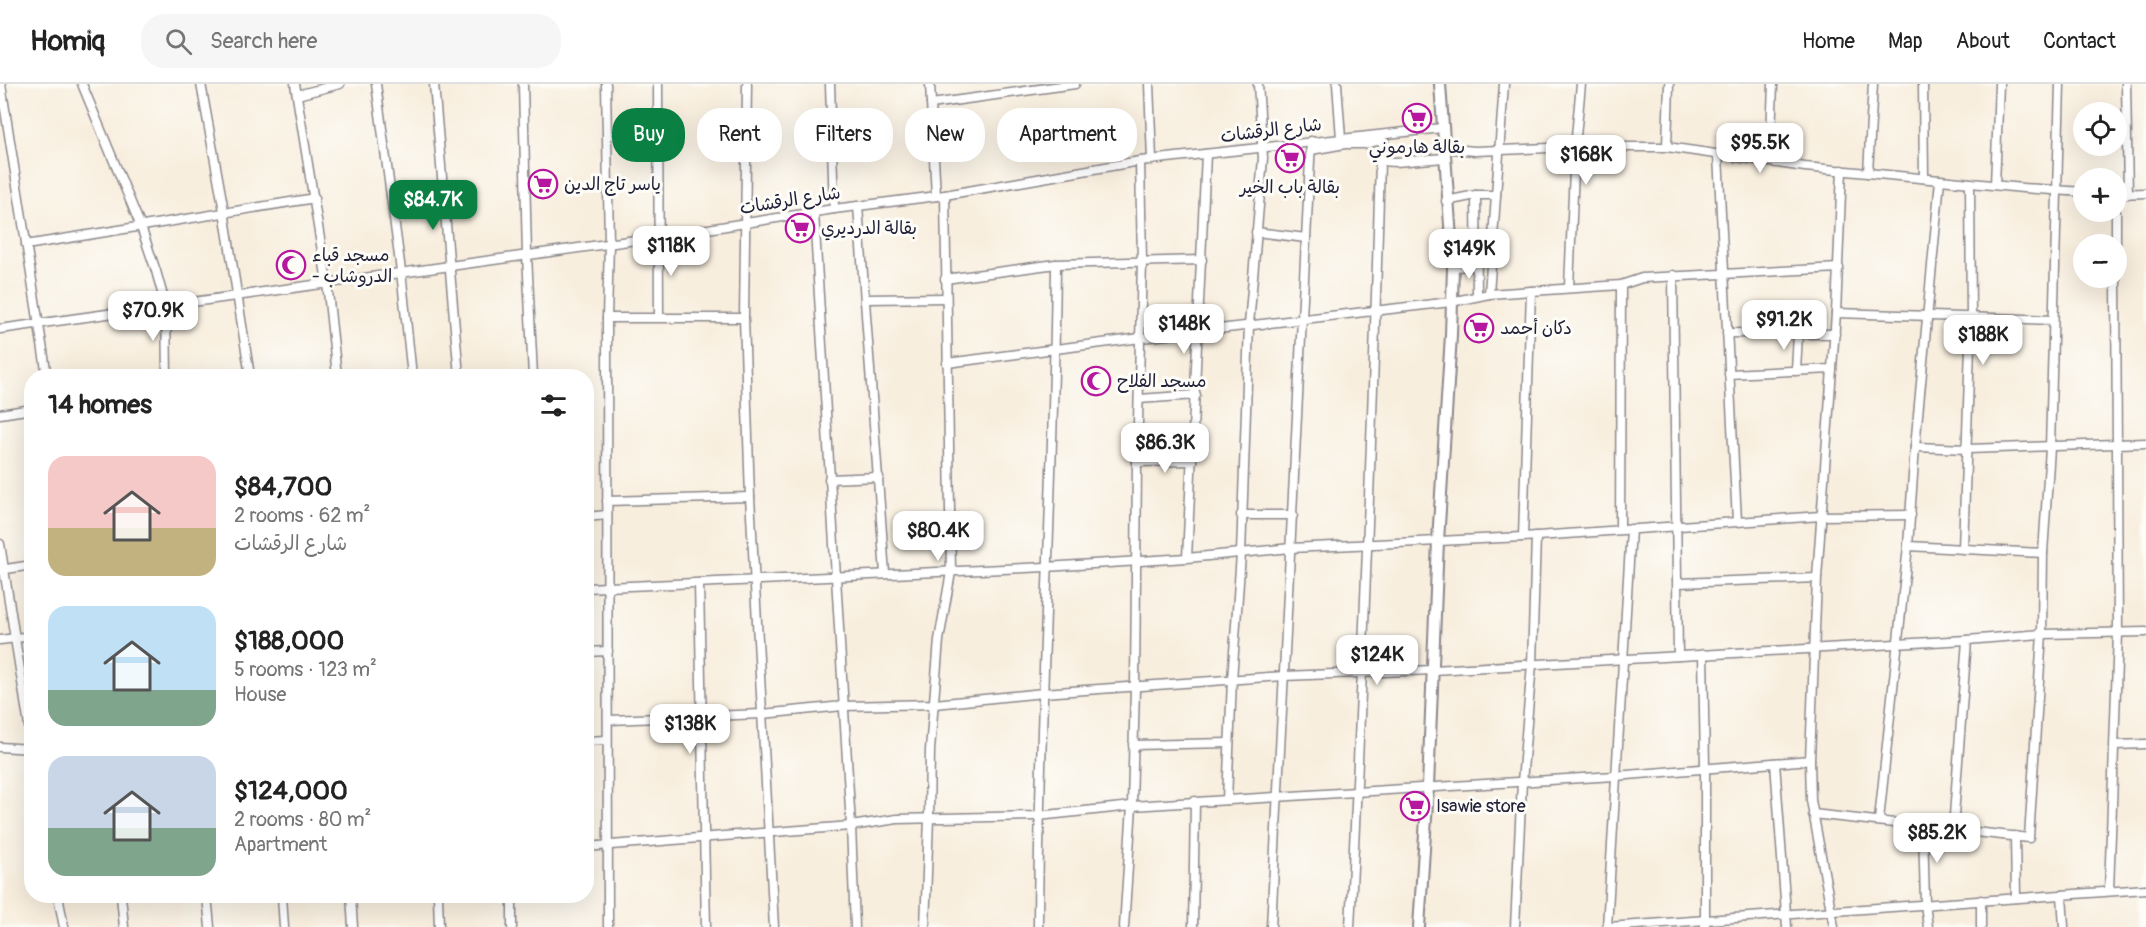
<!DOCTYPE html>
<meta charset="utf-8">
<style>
:root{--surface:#fff;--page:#f6f6f6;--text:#222;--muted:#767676;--line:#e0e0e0;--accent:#0b8043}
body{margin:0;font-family:Pangolin,"Playpen Sans Arabic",sans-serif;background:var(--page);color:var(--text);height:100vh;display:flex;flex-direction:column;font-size:22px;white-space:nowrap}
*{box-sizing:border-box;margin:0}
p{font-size:20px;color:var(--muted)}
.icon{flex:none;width:33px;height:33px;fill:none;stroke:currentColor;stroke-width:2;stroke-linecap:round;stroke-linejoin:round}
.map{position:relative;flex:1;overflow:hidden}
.drawer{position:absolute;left:24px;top:285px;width:570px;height:534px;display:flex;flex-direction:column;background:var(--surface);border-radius:24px;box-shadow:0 6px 24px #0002}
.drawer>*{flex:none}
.banner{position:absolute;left:612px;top:24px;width:570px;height:54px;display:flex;gap:12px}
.tools{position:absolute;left:2073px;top:18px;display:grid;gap:12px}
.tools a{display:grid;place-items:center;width:54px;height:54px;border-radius:50%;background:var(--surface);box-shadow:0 6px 24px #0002;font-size:30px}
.price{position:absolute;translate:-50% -51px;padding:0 14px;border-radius:12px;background:#fff;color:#222;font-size:20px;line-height:39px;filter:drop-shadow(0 2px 3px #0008)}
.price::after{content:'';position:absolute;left:50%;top:36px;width:18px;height:14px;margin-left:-9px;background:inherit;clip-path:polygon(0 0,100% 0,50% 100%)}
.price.current{background:var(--accent);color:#fff}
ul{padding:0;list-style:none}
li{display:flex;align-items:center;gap:18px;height:150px;padding:0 24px}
li span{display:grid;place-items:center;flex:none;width:168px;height:120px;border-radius:18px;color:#555}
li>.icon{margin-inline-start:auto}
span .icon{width:72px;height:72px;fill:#fffc;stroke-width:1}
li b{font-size:26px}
h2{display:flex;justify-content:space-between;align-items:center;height:72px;padding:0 24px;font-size:26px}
.chip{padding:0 21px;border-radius:24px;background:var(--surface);box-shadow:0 6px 24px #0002;font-size:21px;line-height:54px}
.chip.current{background:var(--accent);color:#fff}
header{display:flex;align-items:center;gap:36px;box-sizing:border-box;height:84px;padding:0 30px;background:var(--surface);border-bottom:2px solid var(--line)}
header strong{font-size:28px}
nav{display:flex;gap:33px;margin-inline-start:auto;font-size:21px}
.search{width:420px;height:54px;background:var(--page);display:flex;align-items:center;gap:15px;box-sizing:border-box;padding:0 21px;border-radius:24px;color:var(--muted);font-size:22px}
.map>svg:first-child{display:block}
</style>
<header>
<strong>Homiq</strong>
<div class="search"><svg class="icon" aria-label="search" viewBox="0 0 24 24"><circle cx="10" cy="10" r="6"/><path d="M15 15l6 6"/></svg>Search here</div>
<nav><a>Home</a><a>Map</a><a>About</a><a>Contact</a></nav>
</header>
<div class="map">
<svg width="2146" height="843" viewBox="0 0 2146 843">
<rect width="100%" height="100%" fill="#fdfcf7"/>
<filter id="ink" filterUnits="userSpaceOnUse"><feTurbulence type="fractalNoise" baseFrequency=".0167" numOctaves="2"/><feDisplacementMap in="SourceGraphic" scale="12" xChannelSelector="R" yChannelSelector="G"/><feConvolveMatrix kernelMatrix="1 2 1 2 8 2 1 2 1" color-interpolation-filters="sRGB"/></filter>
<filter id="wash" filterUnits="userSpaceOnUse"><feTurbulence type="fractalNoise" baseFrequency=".008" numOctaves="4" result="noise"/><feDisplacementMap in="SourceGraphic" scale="24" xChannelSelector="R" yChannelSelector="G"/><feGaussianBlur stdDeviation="1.35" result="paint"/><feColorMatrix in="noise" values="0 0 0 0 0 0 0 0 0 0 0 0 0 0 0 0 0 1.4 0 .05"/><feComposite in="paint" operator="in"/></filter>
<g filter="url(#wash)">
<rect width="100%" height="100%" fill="#f8eede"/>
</g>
<g filter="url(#ink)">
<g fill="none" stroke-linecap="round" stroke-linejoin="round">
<g stroke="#8d888c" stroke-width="11">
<g id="minor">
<path d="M 1,0 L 47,292"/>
<path d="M 82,0 L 141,143 L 156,187 L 166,223 L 167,292"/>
<path d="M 201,0 L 224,127 L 250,292"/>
<path d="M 295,0 L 327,198 L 337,292"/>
<path d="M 376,0 L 401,187 L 412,292"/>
<path d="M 434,0 L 459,292"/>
<path d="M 523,0 L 527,171 L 533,292"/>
<path d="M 606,0 L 609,159 L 607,234 L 608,843"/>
<path d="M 658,0 L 659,233"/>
<path d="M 747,0 L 744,234 L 750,413 L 774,843"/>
<path d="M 830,0 L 834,125"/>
<path d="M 930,0 L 936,112"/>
<path d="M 1149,0 L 1152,76"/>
<path d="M 1337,0 L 1341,54"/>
<path d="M 1923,0 L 1924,94"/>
<path d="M 2126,0 L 2128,110"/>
<path d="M 297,11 L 340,0"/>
<path d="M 931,20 L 1075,0"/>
<path d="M 1444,60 L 1453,65 L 1475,67 L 1575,63 L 1667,63 L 1805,83 L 2023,104 L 2084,108"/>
<path d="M 1667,63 L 1669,0"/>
<path d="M 1311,66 L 1345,60 L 1366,60 L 1377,57 L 1384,58 L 1380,77 L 1396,78 L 1444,74"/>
<path d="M 1718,71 L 1737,437"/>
<path d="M 1770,78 L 1773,0"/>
<path d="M 1868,89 L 1873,0"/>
<path d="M 1995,101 L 1999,0"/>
<path d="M 2116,110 L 2146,109"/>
<path d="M 1476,111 L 1477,212"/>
<path d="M 1446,117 L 1476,111 L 1496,111"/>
<path d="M 858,122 L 885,490"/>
<path d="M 814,129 L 851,742 L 855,843"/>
<path d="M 1256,148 L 1306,154"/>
<path d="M 2116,160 L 2116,128"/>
<path d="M 26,161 L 315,114"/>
<path d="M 1453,183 L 1472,182 L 1475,179"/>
<path d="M 1673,191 L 1678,572"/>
<path d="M 945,195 L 1056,180 L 1202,176"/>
<path d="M 1569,203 L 1575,63 L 1581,0"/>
<path d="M 1489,210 L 1504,0"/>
<path d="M 867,215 L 946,214"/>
<path d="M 1836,229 L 2053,236"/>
<path d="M 607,234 L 744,234"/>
<path d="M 0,245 L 657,153 L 834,125 L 945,111 L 1140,77 L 1442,44"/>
<path d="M 1727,249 L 1835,250"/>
<path d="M 947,279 L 1141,254 L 1451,218 L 1489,210 L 1621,201 L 1642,194 L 1839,184"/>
<path d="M 1796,287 L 1798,249"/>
<path d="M 1729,290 L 1832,285"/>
<path d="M 1139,315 L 1196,311"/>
<path d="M 0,330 L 32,325"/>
<path d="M 1915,363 L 1968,365 L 2146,359"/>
<path d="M 1137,378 L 1192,377"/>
<path d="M 829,395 L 879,393"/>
<path d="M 607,417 L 750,413"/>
<path d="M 1241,431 L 1293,431"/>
<path d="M 586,433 L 607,431"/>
<path d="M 1620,445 L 1621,201"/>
<path d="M 1523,453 L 1531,207"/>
<path d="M 0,460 L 32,661"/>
<path d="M 1908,462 L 2043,469"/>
<path d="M 1963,465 L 1971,234 L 1970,99"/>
<path d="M 1187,474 L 1206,70"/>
<path d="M 0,486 L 32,481"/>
<path d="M 699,499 L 706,843"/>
<path d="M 1678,499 L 1817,494"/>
<path d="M 586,504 L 1046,483 L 1187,474 L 1291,464 L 1523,453 L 1821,432 L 1911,431"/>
<path d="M 0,556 L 32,552"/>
<path d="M 586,568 L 608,567"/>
<path d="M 1703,570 L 1705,683 L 1705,843"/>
<path d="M 609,636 L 762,630 L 843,622 L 935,620 L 1043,609 L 1284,592 L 1433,586 L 1967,556 L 2042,550 L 2146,548"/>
<path d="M 586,657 L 607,656"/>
<path d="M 1133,661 L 1229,659"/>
<path d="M 2115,661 L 2146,660"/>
<path d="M 0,663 L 32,665"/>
<path d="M 1775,679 L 1787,843"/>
<path d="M 1227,716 L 1232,596 L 1241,470 L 1249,241 L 1263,74 L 1258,0"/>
<path d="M 1813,730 L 2029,754 L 2042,550 L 2043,469 L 2050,364 L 2060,0"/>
<path d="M 1879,736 L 1908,462 L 1915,363 L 1940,96"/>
<path d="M 1923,741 L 1925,820 L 1928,843"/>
<path d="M 1953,745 L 1967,556"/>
<path d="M 2015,752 L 2016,814"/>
<path d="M 586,763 L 851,742 L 897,735 L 1038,732 L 1132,722 L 1615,692 L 1810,676"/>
<path d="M 2109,807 L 2118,549 L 2116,194"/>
<path d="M 2062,811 L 2064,843"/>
<path d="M 58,812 L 64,843"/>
<path d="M 121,812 L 124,843"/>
<path d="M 207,812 L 210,843"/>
<path d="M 282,812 L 284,843"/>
<path d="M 351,812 L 353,843"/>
<path d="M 438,812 L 439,843"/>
<path d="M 1981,816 L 1981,843"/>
<path d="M 512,843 L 512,812"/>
<path d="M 925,843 L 929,734 L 930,666 L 939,556 L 951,488 L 945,111"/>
<path d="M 1038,843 C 1039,622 1054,401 1056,180"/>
<path d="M 1124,843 L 1132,722 L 1135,603 L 1137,378 L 1142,177 L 1140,77"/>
<path d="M 1193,843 L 1195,717"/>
<path d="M 1271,843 L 1311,57"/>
<path d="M 1350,843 C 1363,588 1373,332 1380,77"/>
<path d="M 1515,843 L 1522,698 L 1532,580 L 1536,452"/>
<path d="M 1607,843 L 1631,445"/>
<path d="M 1608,843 L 2146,805"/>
<path d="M 1834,843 L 1811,716 L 1810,676 L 1817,494 L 1836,229 L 1842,86"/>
</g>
</g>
<g stroke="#8d888c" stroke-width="14">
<path id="tertiary" d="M 1419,843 L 1428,703 L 1438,457 L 1451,251 L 1453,183 L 1440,0"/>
</g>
<use href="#minor" stroke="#fff" stroke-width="8"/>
<use href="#tertiary" stroke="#fff" stroke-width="10"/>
</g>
</g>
<defs>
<g id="supermarket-ring" transform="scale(1.5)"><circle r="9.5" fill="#fdfcf7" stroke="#b5179e" stroke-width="1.5"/><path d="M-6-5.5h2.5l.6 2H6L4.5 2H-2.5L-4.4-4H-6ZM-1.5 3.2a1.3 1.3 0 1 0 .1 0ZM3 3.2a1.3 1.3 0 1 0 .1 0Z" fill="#b5179e"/></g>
<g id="mosque-ring" transform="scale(1.5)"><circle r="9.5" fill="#fdfcf7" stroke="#b5179e" stroke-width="1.5"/><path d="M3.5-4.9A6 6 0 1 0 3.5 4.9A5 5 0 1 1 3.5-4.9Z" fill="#b5179e"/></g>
</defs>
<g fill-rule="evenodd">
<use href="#supermarket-ring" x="1417" y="34"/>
<use href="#supermarket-ring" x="1290" y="74"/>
<use href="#supermarket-ring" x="543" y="100"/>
<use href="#supermarket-ring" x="800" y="144"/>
<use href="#mosque-ring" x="291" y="181"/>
<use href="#supermarket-ring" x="1479" y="244"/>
<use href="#mosque-ring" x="1096" y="297"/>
<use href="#supermarket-ring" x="1415" y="722"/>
</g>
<g text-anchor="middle" stroke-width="6" stroke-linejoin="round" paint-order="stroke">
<g font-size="18" fill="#22223b" stroke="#fdfcf7">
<text transform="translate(1271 46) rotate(-7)" y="6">شارع الرقشات</text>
<text transform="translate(790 116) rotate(-9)" y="6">شارع الرقشات</text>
</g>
<g font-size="18" fill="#22223b" stroke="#fdfcf7" text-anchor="start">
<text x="1417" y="69" text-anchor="middle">بقالة هارموني</text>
<text x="564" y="106">ياسر تاج الدين</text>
<text x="1290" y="109" text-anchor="middle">بقالة باب الخير</text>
<text x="821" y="150">بقالة الدرديري</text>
<text x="312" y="177">مسجد قباء<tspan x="312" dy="21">- الدروشاب</tspan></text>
<text x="1500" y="250">دكان أحمد</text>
<text x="1117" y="303">مسجد الفلاح</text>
<text x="1436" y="728">Isawie store</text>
</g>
</g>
</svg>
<div class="tools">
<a><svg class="icon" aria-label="locate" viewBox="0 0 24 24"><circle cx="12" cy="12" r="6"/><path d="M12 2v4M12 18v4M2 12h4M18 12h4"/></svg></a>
<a>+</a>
<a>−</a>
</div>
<b class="price" style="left:1760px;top:90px">$95.5K</b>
<b class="price" style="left:1586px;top:102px">$168K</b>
<b class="price current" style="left:433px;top:147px">$84.7K</b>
<b class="price" style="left:671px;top:193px">$118K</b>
<b class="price" style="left:1469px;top:196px">$149K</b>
<b class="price" style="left:153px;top:258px">$70.9K</b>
<b class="price" style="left:1784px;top:267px">$91.2K</b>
<b class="price" style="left:1184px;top:271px">$148K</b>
<b class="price" style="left:1983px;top:282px">$188K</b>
<b class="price" style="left:1165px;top:390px">$86.3K</b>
<b class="price" style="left:938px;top:478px">$80.4K</b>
<b class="price" style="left:1377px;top:602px">$124K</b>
<b class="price" style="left:690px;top:671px">$138K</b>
<b class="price" style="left:1937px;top:780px">$85.2K</b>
<div class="banner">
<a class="chip current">Buy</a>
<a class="chip">Rent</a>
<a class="chip">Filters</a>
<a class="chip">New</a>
<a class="chip">Apartment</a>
</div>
<section class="drawer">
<h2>14 homes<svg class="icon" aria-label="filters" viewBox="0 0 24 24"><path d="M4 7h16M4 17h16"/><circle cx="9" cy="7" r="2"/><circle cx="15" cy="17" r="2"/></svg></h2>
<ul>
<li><span style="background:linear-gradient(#f6c9c9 60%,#c2b280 0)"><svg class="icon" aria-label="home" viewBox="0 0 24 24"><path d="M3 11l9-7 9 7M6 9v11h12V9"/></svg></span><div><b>$84,700</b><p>2 rooms · 62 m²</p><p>شارع الرقشات</p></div></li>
<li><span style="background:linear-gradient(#bfe0f5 70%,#7fa58c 0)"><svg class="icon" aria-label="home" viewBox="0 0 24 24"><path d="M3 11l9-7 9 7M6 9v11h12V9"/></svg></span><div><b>$188,000</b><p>5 rooms · 123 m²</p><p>House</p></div></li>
<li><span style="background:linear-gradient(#c9d6e8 60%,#7fa58c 0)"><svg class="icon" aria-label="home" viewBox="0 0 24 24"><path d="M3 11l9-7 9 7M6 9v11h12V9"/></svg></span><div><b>$124,000</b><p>2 rooms · 80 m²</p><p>Apartment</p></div></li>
</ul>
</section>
</div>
